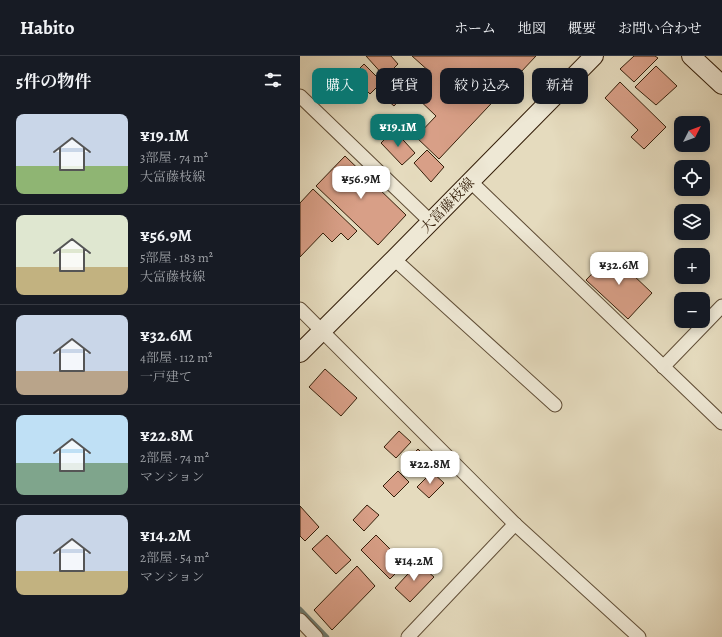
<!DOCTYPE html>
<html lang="ja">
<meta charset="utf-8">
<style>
:root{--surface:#171b24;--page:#20242c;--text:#f1f3f6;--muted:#9ea1a6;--line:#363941;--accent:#0f766e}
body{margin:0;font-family:Alegreya,"Noto Serif JP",serif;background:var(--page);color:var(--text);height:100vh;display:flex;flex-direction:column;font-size:15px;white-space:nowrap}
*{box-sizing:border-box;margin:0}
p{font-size:13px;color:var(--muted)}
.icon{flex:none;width:22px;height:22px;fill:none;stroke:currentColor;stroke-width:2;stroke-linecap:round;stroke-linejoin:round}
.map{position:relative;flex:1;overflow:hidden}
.details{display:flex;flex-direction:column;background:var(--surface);width:300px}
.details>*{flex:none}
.banner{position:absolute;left:12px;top:12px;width:350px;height:36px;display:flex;gap:8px}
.needle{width:26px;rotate:48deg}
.controls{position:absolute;left:374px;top:60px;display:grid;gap:8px}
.controls a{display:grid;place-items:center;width:36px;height:36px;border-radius:8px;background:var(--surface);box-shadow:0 2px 10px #0003;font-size:20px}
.price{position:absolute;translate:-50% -34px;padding:0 9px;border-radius:8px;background:#fff;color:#222;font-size:13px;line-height:26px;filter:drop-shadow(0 1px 2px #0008)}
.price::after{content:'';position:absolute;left:50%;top:24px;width:12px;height:9px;margin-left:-6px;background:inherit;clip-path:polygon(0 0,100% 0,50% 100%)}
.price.current{background:var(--accent);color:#fff}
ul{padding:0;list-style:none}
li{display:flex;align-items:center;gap:12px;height:100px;padding:0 16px}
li+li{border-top:1px solid var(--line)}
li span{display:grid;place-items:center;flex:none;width:112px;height:80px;border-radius:8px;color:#555}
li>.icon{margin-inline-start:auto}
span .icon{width:48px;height:48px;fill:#fffc;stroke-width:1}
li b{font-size:17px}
h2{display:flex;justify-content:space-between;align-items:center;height:48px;padding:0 16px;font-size:17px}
.pill{padding:0 14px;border-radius:8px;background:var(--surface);box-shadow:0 2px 10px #0003;font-size:14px;line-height:36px}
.pill.current{background:var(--accent);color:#fff}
header{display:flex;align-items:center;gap:24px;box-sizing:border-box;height:56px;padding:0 20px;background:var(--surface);border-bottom:1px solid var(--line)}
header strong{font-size:19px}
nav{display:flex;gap:22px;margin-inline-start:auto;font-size:14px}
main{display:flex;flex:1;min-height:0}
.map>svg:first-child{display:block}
</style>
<header>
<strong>Habito</strong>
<nav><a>ホーム</a><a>地図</a><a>概要</a><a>お問い合わせ</a></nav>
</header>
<main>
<section class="details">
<h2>5件の物件<svg class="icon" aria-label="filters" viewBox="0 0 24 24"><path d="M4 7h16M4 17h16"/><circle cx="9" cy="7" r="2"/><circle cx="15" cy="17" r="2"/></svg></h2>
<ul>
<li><span style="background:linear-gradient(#c9d6e8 65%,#8fb573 0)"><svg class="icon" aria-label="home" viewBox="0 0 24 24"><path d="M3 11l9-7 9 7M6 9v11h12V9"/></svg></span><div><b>¥19.1M</b><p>3部屋 · 74 m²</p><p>大富藤枝線</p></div></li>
<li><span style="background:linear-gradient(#dfe7d0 65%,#c2b280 0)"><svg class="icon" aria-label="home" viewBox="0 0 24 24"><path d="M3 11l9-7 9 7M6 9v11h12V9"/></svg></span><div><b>¥56.9M</b><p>5部屋 · 183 m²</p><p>大富藤枝線</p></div></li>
<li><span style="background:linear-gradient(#c9d6e8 70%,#b9a48a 0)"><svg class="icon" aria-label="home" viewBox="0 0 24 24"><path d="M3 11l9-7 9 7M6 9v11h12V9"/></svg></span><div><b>¥32.6M</b><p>4部屋 · 112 m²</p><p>一戸建て</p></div></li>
<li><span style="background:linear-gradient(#bfe0f5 60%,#7fa58c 0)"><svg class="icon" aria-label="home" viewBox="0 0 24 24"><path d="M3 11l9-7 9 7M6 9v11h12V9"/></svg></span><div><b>¥22.8M</b><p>2部屋 · 74 m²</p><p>マンション</p></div></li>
<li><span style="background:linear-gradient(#c9d6e8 70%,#c2b280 0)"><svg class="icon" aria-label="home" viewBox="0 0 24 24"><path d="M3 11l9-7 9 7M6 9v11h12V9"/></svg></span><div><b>¥14.2M</b><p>2部屋 · 54 m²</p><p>マンション</p></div></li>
</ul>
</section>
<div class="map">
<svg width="422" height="581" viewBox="0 0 422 581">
<rect width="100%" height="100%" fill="#e5dbbe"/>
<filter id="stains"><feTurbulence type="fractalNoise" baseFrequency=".005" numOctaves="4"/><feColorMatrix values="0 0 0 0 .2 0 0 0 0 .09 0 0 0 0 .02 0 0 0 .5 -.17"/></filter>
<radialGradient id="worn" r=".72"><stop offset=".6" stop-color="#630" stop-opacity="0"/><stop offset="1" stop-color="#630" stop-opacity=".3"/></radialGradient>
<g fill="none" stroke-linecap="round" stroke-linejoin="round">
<path stroke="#6f7c71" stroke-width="4.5" d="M 0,553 L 27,581"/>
</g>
<g fill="#d89f87" stroke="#351f0a">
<path d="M 66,0 L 91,0 L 98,8 L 85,21 Z"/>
<path d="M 112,0 L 236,0 L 139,103 L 116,81 L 136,60 L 112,37 L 131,17 Z"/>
<path d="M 334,0 L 355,0 L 358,2 L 334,26 L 320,13 Z"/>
<path d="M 64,8 L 82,26 L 70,38 L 52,20 Z"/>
<path d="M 356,10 L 377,30 L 356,49 L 335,31 Z"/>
<path d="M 100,15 L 114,28 L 94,50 L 79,37 Z"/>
<path d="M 320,26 L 366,71 L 344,93 L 331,81 L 338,74 L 305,42 Z"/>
<path d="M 94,74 L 115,97 L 102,109 L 81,87 Z"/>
<path d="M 127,94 L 144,111 L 131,126 L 114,107 Z"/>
<path d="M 45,100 L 106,159 L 78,189 L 16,130 Z"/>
<path d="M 13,133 L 57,175 L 48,184 L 41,177 L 32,186 L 23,177 L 0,201 L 0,147 Z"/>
<path d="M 311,198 L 352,237 L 328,263 L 286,224 Z"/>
<path d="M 25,313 L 57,342 L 41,360 L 9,331 Z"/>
<path d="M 99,375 L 111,386 L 96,402 L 84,391 Z"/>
<path d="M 118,393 L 129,404 L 114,419 L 103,408 Z"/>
<path d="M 98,415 L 109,426 L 94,441 L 83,430 Z"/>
<path d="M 132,416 L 144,427 L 129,442 L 117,431 Z"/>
<path d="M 67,449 L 79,459 L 64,475 L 53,464 Z"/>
<path d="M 0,450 L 19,471 L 5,485 L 0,480 Z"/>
<path d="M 27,479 L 51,504 L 36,518 L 12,493 Z"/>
<path d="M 76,479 L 105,508 L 90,523 L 61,494 Z"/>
<path d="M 118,507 L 134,521 L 110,546 L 95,532 Z"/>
<path d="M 57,510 L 75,530 L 32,574 L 14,554 Z"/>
</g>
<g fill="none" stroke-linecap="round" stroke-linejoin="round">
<g stroke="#614e37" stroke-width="15">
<g id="street">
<path d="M 0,40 L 131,166"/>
<path d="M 170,125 L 422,367"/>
<path d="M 94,203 L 255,349"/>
<path d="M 0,253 L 215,468 L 339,581"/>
<path d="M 363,311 L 422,250"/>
<path d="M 0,564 L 16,581"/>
<path d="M 108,581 L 215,468"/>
</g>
</g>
<g stroke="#351f0a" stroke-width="20">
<g id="secondary">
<path d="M 391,0 L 422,29"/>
<path d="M 0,297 L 94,203 L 294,0"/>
</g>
</g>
<use href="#street" stroke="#eee8d5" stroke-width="13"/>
<use href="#secondary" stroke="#eee8d5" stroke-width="18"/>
</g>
<g text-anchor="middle" stroke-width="3" stroke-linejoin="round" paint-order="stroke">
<g font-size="14" fill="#351f0a" stroke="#eee8d5">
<text transform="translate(147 149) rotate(-46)" y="5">大富藤枝線</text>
</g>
</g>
<rect width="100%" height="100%" filter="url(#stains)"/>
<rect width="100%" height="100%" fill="url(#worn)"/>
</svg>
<div class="controls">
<a><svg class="needle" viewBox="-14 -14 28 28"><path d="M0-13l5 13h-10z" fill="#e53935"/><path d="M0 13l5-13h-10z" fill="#9ea1a6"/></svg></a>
<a><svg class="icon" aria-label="locate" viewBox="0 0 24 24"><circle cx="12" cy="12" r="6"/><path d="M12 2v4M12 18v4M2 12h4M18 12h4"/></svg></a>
<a><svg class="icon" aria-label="layers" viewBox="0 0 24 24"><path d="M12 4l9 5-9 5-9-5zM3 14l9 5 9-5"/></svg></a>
<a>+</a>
<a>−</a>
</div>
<b class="price current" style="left:98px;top:92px">¥19.1M</b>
<b class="price" style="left:61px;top:144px">¥56.9M</b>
<b class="price" style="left:319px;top:230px">¥32.6M</b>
<b class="price" style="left:130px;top:429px">¥22.8M</b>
<b class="price" style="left:114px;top:526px">¥14.2M</b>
<div class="banner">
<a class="pill current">購入</a>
<a class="pill">賃貸</a>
<a class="pill">絞り込み</a>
<a class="pill">新着</a>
</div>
</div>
</main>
